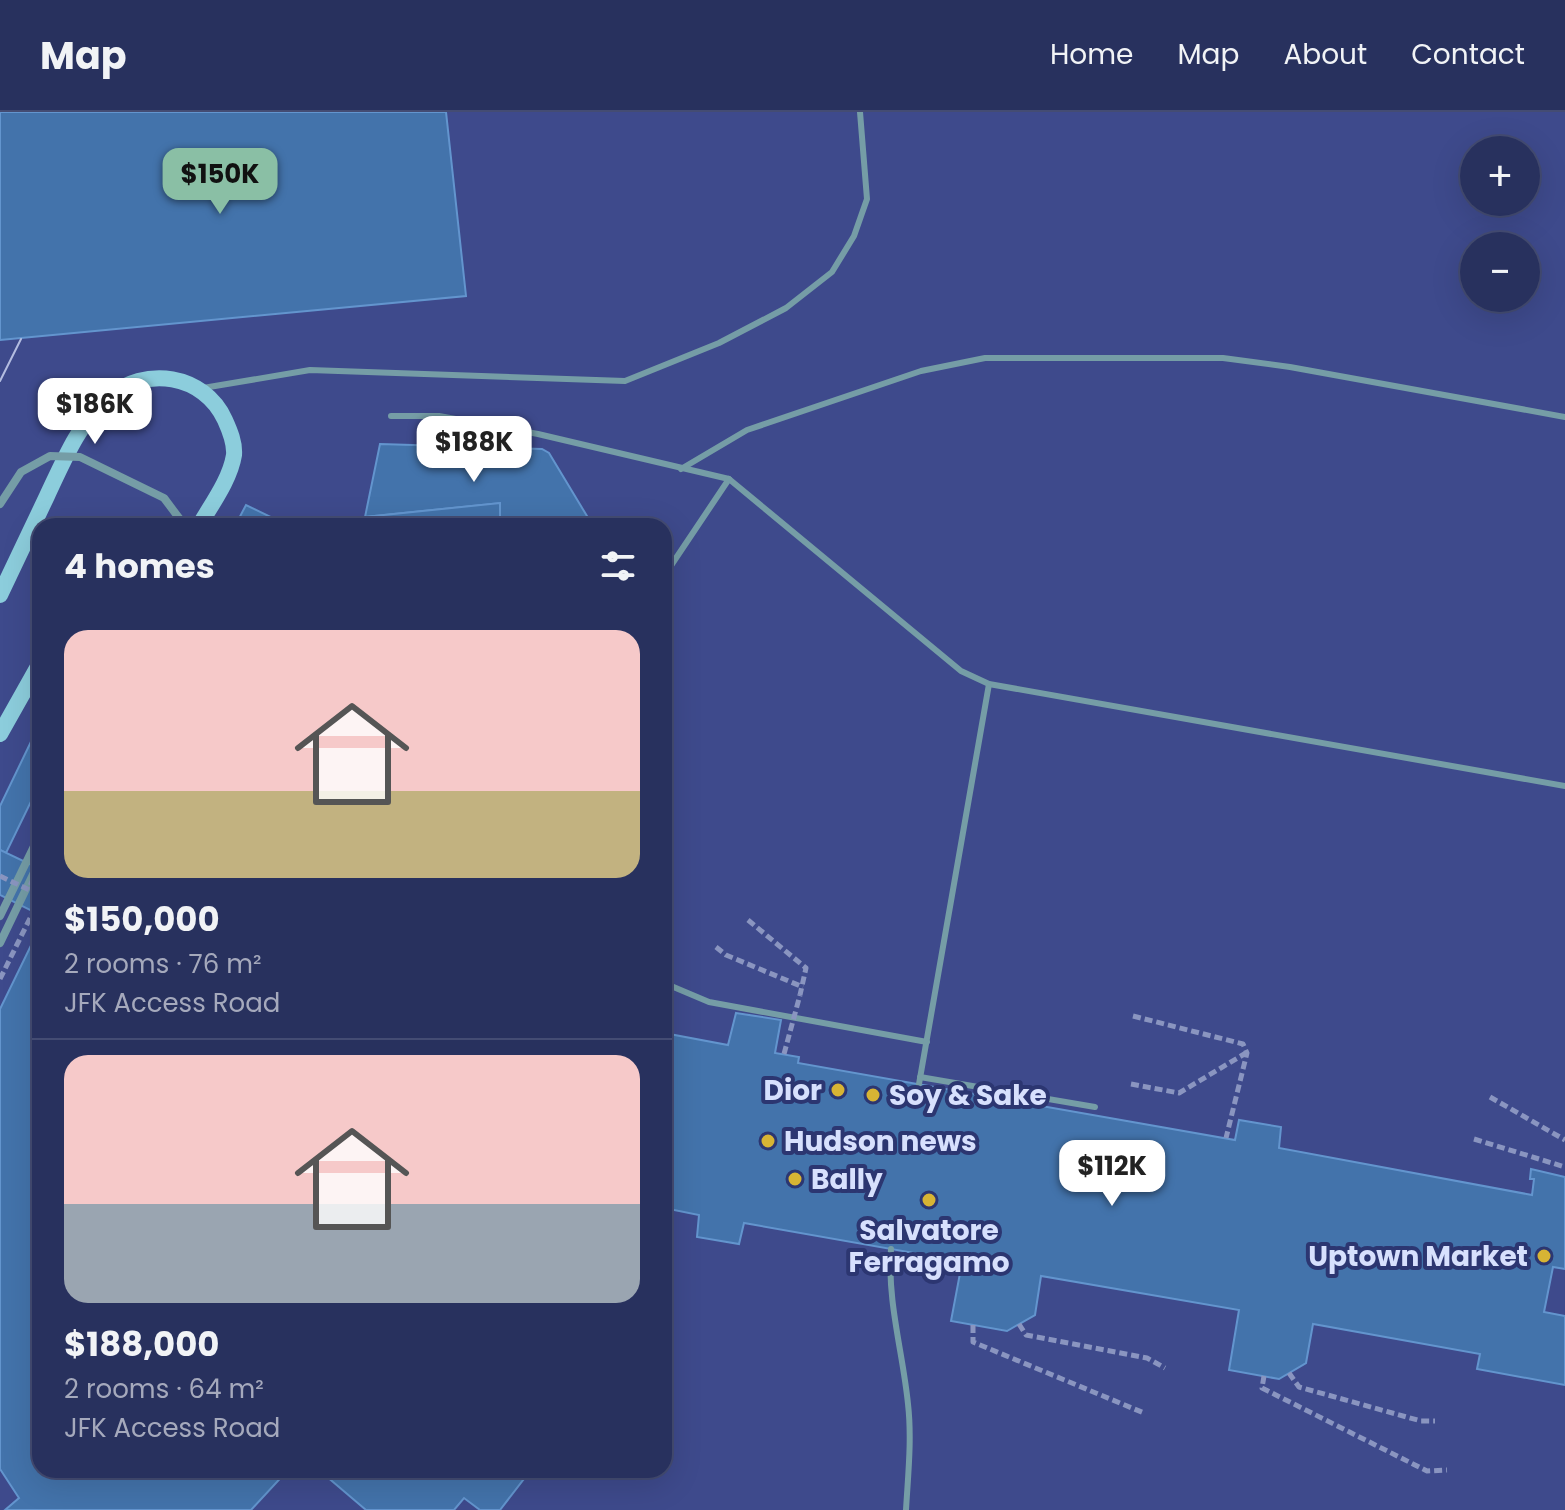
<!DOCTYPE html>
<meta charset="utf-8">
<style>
:root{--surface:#28315e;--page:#343d67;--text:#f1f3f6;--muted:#a5a9bc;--line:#444c73;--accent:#8abfa5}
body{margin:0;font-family:Poppins,sans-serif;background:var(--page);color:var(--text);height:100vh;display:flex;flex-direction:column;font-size:30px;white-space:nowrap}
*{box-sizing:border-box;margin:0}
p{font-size:26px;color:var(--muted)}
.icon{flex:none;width:44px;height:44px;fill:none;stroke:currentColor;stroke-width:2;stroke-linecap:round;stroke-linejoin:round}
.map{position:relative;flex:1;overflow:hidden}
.sheet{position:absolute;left:32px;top:406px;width:640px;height:960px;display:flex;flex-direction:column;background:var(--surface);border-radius:24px;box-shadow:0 8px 32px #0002,0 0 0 2px var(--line)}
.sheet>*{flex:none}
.buttons{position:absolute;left:1460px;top:24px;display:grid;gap:16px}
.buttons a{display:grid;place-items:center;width:80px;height:80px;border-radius:50%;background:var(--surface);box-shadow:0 8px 32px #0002,0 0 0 2px var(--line);font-size:40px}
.price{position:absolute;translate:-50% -68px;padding:0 18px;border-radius:16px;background:#fff;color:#222;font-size:26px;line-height:52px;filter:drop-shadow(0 2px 4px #0008)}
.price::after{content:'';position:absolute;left:50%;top:48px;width:24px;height:18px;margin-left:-12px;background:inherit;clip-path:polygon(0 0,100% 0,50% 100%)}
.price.active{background:var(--accent);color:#111}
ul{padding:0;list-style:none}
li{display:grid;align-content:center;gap:16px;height:424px;padding:0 32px}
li+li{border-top:2px solid var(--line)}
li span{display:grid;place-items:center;height:248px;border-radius:24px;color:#555}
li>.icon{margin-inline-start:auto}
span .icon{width:144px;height:144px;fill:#fffc;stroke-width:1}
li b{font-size:34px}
h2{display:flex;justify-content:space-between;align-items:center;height:96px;padding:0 32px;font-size:34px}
header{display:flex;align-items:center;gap:48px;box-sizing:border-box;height:112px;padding:0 40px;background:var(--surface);border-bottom:2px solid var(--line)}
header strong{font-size:38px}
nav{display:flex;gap:44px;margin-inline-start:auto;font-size:28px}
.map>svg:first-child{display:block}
</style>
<header>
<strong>Map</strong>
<nav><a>Home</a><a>Map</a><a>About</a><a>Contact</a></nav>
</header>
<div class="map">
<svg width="1565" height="1398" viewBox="0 0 1565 1398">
<rect width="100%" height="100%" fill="#35417d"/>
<path fill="#3e4a8c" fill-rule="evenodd" d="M 0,0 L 1565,0 L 1565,1398 L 0,1398 ZM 1474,38 L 1526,38 L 1526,90 L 1474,90 ZM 1474,134 L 1526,134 L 1526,186 L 1474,186 ZM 40,414 L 664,414 L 664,1358 L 40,1358 Z"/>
<g fill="#4373ab" stroke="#6395ce" stroke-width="2">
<path d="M 0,0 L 446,0 L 466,184 L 0,228 Z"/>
<path d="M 380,332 L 542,337 L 549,341 L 593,414 L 499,414 L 500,391 L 365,405 Z"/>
<path d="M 500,391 L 500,414 L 235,414 L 246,393 L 287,413 Z"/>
<path d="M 40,611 L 40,671 L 6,741 L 0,738 L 0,694 Z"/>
<path d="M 0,738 L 40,757 L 40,803 L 0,783 Z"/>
<path d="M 40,815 L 40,1358 L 288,1358 L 251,1398 L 5,1398 L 19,1386 L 0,1357 L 0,897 Z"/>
<path d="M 664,878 L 673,881 L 664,916 Z"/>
<path d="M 736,901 L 781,908 L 775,941 L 799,945 L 798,951 L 1235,1028 L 1239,1008 L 1281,1015 L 1279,1036 L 1532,1083 L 1534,1067 L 1530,1067 L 1531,1057 L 1565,1065 L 1565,1157 L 1553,1155 L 1544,1200 L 1565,1204 L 1565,1273 L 1477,1257 L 1480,1242 L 1313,1212 L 1306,1251 L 1279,1267 L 1229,1258 L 1239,1198 L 1041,1164 L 1035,1203 L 1007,1219 L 951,1209 L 961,1156 L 971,1158 L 971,1151 L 744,1111 L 739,1132 L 697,1125 L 699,1103 L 664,1096 L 664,921 L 728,933 Z"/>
<path d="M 319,1358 L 528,1358 L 530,1359 L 500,1398 L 480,1398 L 464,1386 L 454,1398 L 366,1398 Z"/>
</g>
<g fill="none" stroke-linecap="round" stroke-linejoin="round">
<g stroke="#8a95c0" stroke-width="5" stroke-dasharray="8 4" stroke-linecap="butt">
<path d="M 748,808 L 806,856 L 800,883"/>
<path d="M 716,835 L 726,843 L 803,875"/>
<path d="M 1133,904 L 1243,932 L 1247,941 L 1226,1026"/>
<path d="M 1131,972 L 1179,981 L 1246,941"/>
<path d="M 1490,985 L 1565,1028"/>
<path d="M 1474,1027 L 1565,1055"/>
<path d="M 1019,1212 L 1026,1223 L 1147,1246 L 1165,1256"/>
<path d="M 973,1213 L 973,1230 L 1144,1301"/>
<path d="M 1289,1261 L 1299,1275 L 1421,1309 L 1435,1309"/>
<path d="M 1264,1264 L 1262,1276 L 1427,1359 L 1447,1358"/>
<path d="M 530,1359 L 531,1358"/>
</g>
<g stroke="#759da6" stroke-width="6">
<path d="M 203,276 L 310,258 L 625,269 L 719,231 L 786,196 L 832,160 L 854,124 L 867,87 L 860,0"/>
<path d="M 391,304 L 439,304 L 538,322 L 729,367 L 961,559 L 989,572 L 1565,674"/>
<path d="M 681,357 L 747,318 L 921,259 L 985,246 L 1223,246 L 1290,255 L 1565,305"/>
<path d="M 664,464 L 729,367"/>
<path d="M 664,871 L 709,890 L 927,930"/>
<path d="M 920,965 L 1095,995"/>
<path d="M 919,972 L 989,572"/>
<path d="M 891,1137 C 887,1189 903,1241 908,1292 C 912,1327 908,1363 906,1398"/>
</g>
<g stroke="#759da6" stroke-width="8">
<path d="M 0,804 L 40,722"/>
<path d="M 0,831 L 40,748"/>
</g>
<g stroke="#8ccddc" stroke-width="16">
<path d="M 0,483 C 16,450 31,417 47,384 C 63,350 79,311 107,286 C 145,253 204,262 225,308 C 230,319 235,331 234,343 C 230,368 211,393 199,414"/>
<path d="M 0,622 L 40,551"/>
</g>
<path stroke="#b3bde1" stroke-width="2" d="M 0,269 L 21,227"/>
<g stroke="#8a95c0" stroke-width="5" stroke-dasharray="8 4" stroke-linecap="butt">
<path d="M 0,764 L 40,783"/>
<path d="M 29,770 L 40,775"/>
<path d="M 0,867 L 40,786"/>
<path d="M 784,942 L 800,883"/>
</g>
<path stroke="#759da6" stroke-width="8" d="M 0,392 L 21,360 L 50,344 L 80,345 L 164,386 L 182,410 L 183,414"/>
</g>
<g fill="#d7b434" stroke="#2c3671" stroke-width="3">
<circle cx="838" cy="978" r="8"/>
<circle cx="873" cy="983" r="8"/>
<circle cx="768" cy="1029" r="8"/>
<circle cx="795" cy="1067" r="8"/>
<circle cx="929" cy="1088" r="8"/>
<circle cx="1544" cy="1144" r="8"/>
</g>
<g text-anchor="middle" stroke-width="8" stroke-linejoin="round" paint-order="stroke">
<g font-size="28" font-weight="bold" fill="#d7e0fd" stroke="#2c3671" text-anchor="start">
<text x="822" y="988" text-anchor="end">Dior</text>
<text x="889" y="993">Soy &amp; Sake</text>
<text x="784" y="1039">Hudson news</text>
<text x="811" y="1077">Bally</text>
<text x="929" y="1128" text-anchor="middle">Salvatore<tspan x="929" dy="32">Ferragamo</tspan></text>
<text x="1528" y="1154" text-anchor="end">Uptown Market</text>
</g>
</g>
</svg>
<div class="buttons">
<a>+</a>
<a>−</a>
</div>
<b class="price active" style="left:220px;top:104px">$150K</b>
<b class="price" style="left:95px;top:334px">$186K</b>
<b class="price" style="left:474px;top:372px">$188K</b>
<b class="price" style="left:1112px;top:1096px">$112K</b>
<section class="sheet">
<h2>4 homes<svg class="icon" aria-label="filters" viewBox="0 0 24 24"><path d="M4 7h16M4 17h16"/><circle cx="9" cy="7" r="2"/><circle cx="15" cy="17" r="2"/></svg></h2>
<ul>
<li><span style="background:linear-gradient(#f6c9c9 65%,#c2b280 0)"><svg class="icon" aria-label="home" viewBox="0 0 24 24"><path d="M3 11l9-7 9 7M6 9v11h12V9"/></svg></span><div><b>$150,000</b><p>2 rooms · 76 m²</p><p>JFK Access Road</p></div></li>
<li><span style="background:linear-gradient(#f6c9c9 60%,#9aa5b1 0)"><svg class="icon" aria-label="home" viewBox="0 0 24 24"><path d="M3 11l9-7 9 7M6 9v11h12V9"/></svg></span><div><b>$188,000</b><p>2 rooms · 64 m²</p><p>JFK Access Road</p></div></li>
</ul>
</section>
</div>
